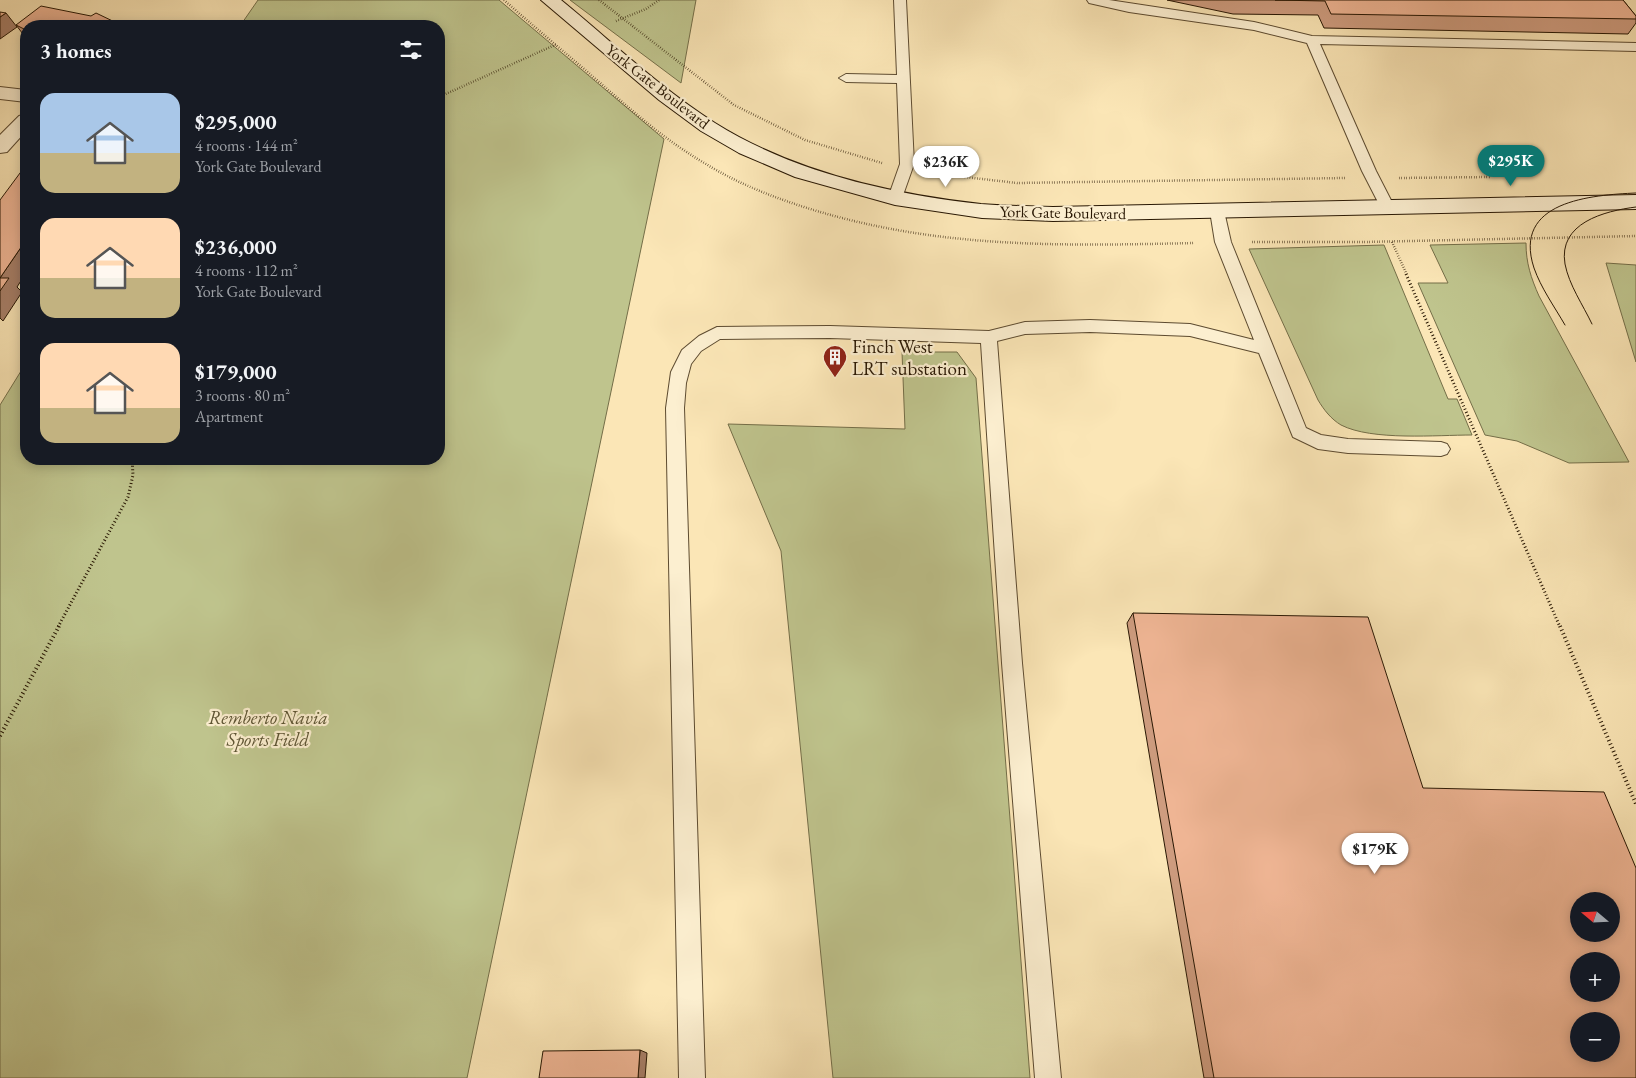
<!DOCTYPE html>
<meta charset="utf-8">
<style>
:root{--surface:#171b24;--page:#242831;--text:#f1f3f6;--muted:#9ea1a6;--accent:#0f766e}
body{margin:0;font-family:"EB Garamond",serif;background:var(--page);color:var(--text);height:100vh;display:flex;flex-direction:column;font-size:19px;white-space:nowrap}
*{box-sizing:border-box;margin:0}
p{font-size:16px;color:var(--muted)}
.icon{flex:none;width:28px;height:28px;fill:none;stroke:currentColor;stroke-width:2;stroke-linecap:round;stroke-linejoin:round}
.map{position:relative;flex:1;overflow:hidden}
.details{position:absolute;left:20px;top:20px;width:425px;height:445px;display:flex;flex-direction:column;background:var(--surface);border-radius:20px;box-shadow:0 2px 12px #0003}
.details>*{flex:none}
.needle{width:32px;rotate:289deg}
.tools{position:absolute;left:1570px;top:892px;display:grid;gap:10px}
.tools a{display:grid;place-items:center;width:50px;height:50px;border-radius:50%;background:var(--surface);box-shadow:0 2px 12px #0003;font-size:25px}
.price{position:absolute;translate:-50% -42px;padding:0 11px;border-radius:18px;background:#fff;color:#222;font-size:16px;line-height:32px;filter:drop-shadow(0 1px 2px #0008)}
.price::after{content:'';position:absolute;left:50%;top:30px;width:15px;height:11px;margin-left:-8px;background:inherit;clip-path:polygon(0 0,100% 0,50% 100%)}
.price.on{background:var(--accent);color:#fff}
ul{padding:0;list-style:none}
li{display:flex;align-items:center;gap:15px;height:125px;padding:0 20px}
li span{display:grid;place-items:center;flex:none;width:140px;height:100px;border-radius:15px;color:#555}
li>.icon{margin-inline-start:auto}
span .icon{width:60px;height:60px;fill:#fffc;stroke-width:1}
li b{font-size:21px}
h2{display:flex;justify-content:space-between;align-items:center;height:60px;padding:0 20px;font-size:21px}
.map>svg:first-child{display:block}
</style>
<div class="map">
<svg width="1636" height="1078" viewBox="0 0 1636 1078">
<rect width="100%" height="100%" fill="#fbe6b6"/>
<filter id="stains"><feTurbulence type="fractalNoise" baseFrequency=".004" numOctaves="4"/><feColorMatrix values="0 0 0 0 .2 0 0 0 0 .09 0 0 0 0 .02 0 0 0 .5 -.17"/></filter>
<radialGradient id="worn" r=".72"><stop offset=".6" stop-color="#630" stop-opacity="0"/><stop offset="1" stop-color="#630" stop-opacity=".3"/></radialGradient>
<g fill="#bfc48d" stroke="#746e48">
<path d="M 258,0 L 499,0 L 664,139 L 467,1078 L 0,1078 L 0,405 L 26,363 L 26,459 L 439,459 L 439,26 L 240,26 Z"/>
<path d="M 570,0 L 696,0 L 681,83 Z"/>
<path d="M 1526,243 C 1526,263 1531,278 1539,296 L 1629,462 L 1569,463 L 1517,441 L 1485,435 L 1418,283 L 1448,283 L 1430,245 Z"/>
<path d="M 1384,245 L 1448,399 L 1457,399 L 1472,435 C 1437,435 1372,441 1341,425 C 1331,419 1324,410 1318,400 L 1249,249 Z"/>
<path d="M 1606,263 L 1636,265 L 1636,362 Z"/>
<path d="M 902,352 L 957,352 L 976,378 L 1030,1078 L 833,1078 L 781,551 L 728,424 L 905,429 Z"/>
</g>
<g fill="none" stroke-linecap="round" stroke-linejoin="round">
<g stroke="#5d4b30" stroke-width="2">
<g id="lane">
<path d="M 894,0 L 906,0 L 914,164 L 902,198 L 900,201 L 890,201 L 888,198 L 900,164 L 897,83 L 846,82 L 839,78 L 846,74 L 897,75 Z"/>
<path d="M 1087,0 L 1109,0 L 1254,22 L 1312,36 L 1636,43 L 1636,51 L 1320,44 L 1376,171 L 1395,208 L 1393,211 L 1383,211 L 1381,208 L 1362,171 L 1307,43 L 1254,30 L 1129,12 L 1089,3 Z"/>
<path d="M 1217,206 L 1222,208 L 1224,211 L 1231,242 L 1306,428 L 1321,435 L 1348,439 L 1441,442 L 1447,444 L 1450,449 L 1447,454 L 1441,456 L 1348,453 L 1318,449 L 1293,437 L 1259,353 L 1190,336 L 1090,332 L 1025,334 L 997,341 L 1022,663 L 1061,1078 L 1035,1078 L 1002,663 L 981,343 L 830,338 L 720,339 L 701,351 L 691,364 L 686,383 L 684,408 L 705,1078 L 679,1078 L 666,408 L 671,372 L 682,350 L 699,336 L 717,327 L 830,326 L 989,331 L 1025,322 L 1090,320 L 1190,324 L 1254,340 L 1215,242 L 1210,211 L 1212,208 Z"/>
</g>
</g>
<g stroke="#5d4b30" stroke-width="2">
<g id="street">
<path d="M 0,87 L 26,90 L 26,102 L 0,99 Z"/>
<path d="M 26,114 L 26,131 L 7,152 L 0,153 L 0,135 L 19,116 Z"/>
</g>
</g>
<g stroke="#281703" stroke-width="2">
<path id="secondary" d="M 541,0 L 561,0 C 611,41 660,88 715,123 C 793,172 890,194 981,204 C 1005,206 1029,206 1053,207 L 1636,195 L 1636,209 L 1053,221 L 982,218 L 895,205 L 795,177 L 739,153 L 701,131 L 659,100 Z"/>
</g>
<g stroke="#281703" stroke-width="2.5" stroke-dasharray="0.5 2" stroke-linecap="butt">
<path d="M 504,0 C 533,26 562,50 591,75 C 628,107 664,140 706,164 C 737,183 770,196 804,207 C 935,249 1060,246 1195,243"/>
<path d="M 599,0 L 734,105 L 805,140 L 882,163"/>
<path d="M 616,21 L 646,9 L 659,0"/>
<path d="M 439,97 L 557,44"/>
<path d="M 930,173 L 1017,183 L 1345,178"/>
<path d="M 1399,178 L 1490,177"/>
<path d="M 1252,242 L 1365,242 L 1636,236"/>
<path d="M 1392,242 L 1407,275"/>
</g>
<g stroke="#281703" stroke-width="3" stroke-dasharray="1 2.5" stroke-linecap="butt">
<path d="M 1406,274 L 1560,627"/>
<path d="M 58,627 L 128,497 L 133,475 L 132,459"/>
</g>
<g stroke="#281703" stroke-width="4" stroke-dasharray="1 3" stroke-linecap="butt">
<path d="M 1560,626 L 1636,804"/>
<path d="M 0,736 L 59,626"/>
</g>
<use href="#lane" fill="#fcefd0" fill-rule="evenodd"/>
<use href="#street" fill="#fcefd0" fill-rule="evenodd"/>
<use href="#secondary" fill="#fcefd0" fill-rule="evenodd"/>
<g stroke="#281703" stroke-width="1">
<path d="M 1592,324 C 1583,305 1569,285 1565,264 C 1558,223 1604,211 1636,207"/>
<path d="M 1565,325 C 1554,306 1541,288 1534,268 C 1512,201 1591,195 1636,193"/>
</g>
</g>
<g fill="#ce9c7f" stroke="#281703">
<path d="M 1167,0 L 1623,0 L 1636,16 L 1636,23 L 1628,34 L 1324,28 L 1318,15 L 1233,14 Z"/>
<path d="M 16,25 L 26,26 L 26,38 Z"/>
<path d="M 1133,613 L 1423,788 L 1636,1078 L 1204,1078 L 1127,623 Z"/>
</g>
<g fill="#a77f68" stroke="#281703">
<path d="M 6,13 L 17,27 L 0,39 L 0,17 Z"/>
<path d="M 26,240 L 26,273 L 17,287 L 22,292 L 3,321 L 0,318 L 0,278 Z"/>
<path d="M 640,1050 L 647,1053 L 645,1078 L 638,1078 Z"/>
</g>
<g fill="#efb594" stroke="#281703" fill-rule="evenodd">
<path d="M 1275,0 L 1623,0 L 1636,16 L 1636,19 L 1331,14 L 1325,1 Z"/>
<path d="M 41,6 L 91,16 L 96,13 L 123,26 L 26,26 L 26,30 L 16,25 Z"/>
<path d="M 0,12 L 6,13 L 0,17 Z"/>
<path d="M 23,169 L 26,170 L 26,240 L 0,278 L 9,278 L 0,291 L 0,200 Z"/>
<path d="M 1133,613 L 1368,617 L 1423,788 L 1604,792 L 1636,868 L 1636,1078 L 1214,1078 ZM 1579,901 L 1611,901 L 1611,934 L 1579,934 ZM 1579,961 L 1611,961 L 1611,994 L 1579,994 ZM 1579,1021 L 1611,1021 L 1611,1054 L 1579,1054 Z"/>
<path d="M 640,1050 L 638,1078 L 539,1078 L 543,1051 Z"/>
</g>
<defs>
<g id="building-pin" transform="scale(1.25)"><path d="M0 17L-7.5 6A9.5 9.5 0 1 1 7.5 6Z" fill="#8f2418" stroke="#fcefd0"/><path d="M-4-6H4V6H1V3H-1V6H-4ZM-2.5-4.3h1.7v1.8h-1.7ZM.8-4.3h1.7v1.8H.8ZM-2.5-1h1.7V.8h-1.7ZM.8-1h1.7V.8H.8Z" fill="#fff"/></g>
</defs>
<g fill-rule="evenodd">
<use href="#building-pin" x="835" y="357"/>
</g>
<g text-anchor="middle" stroke-width="4.5" stroke-linejoin="round" paint-order="stroke">
<g font-size="16" fill="#281703" stroke="#fcefd0">
<text transform="translate(658 86) rotate(38)" y="6">York Gate Boulevard</text>
<text transform="translate(1063 212) rotate(1)" y="6">York Gate Boulevard</text>
</g>
<g font-size="19" fill="#281703" stroke="#fcefd0" text-anchor="start">
<text x="852" y="353">Finch West<tspan x="852" dy="22">LRT substation</tspan></text>
</g>
<g font-size="19" font-style="italic" fill="#5d5433" stroke="#fcefd0">
<text x="268" y="724">Remberto Navia<tspan x="268" dy="22">Sports Field</tspan></text>
</g>
</g>
<rect width="100%" height="100%" filter="url(#stains)"/>
<rect width="100%" height="100%" fill="url(#worn)"/>
</svg>
<div class="tools">
<a><svg class="needle" viewBox="-14 -14 28 28"><path d="M0-13l5 13h-10z" fill="#e53935"/><path d="M0 13l5-13h-10z" fill="#9ea1a6"/></svg></a>
<a>+</a>
<a>−</a>
</div>
<b class="price on" style="left:1511px;top:187px">$295K</b>
<b class="price" style="left:946px;top:188px">$236K</b>
<b class="price" style="left:1375px;top:875px">$179K</b>
<section class="details">
<h2>3 homes<svg class="icon" aria-label="filters" viewBox="0 0 24 24"><path d="M4 7h16M4 17h16"/><circle cx="9" cy="7" r="2"/><circle cx="15" cy="17" r="2"/></svg></h2>
<ul>
<li><span style="background:linear-gradient(#a9c7e8 60%,#c2b280 0)"><svg class="icon" aria-label="home" viewBox="0 0 24 24"><path d="M3 11l9-7 9 7M6 9v11h12V9"/></svg></span><div><b>$295,000</b><p>4 rooms · 144 m²</p><p>York Gate Boulevard</p></div></li>
<li><span style="background:linear-gradient(#ffd9b3 60%,#c2b280 0)"><svg class="icon" aria-label="home" viewBox="0 0 24 24"><path d="M3 11l9-7 9 7M6 9v11h12V9"/></svg></span><div><b>$236,000</b><p>4 rooms · 112 m²</p><p>York Gate Boulevard</p></div></li>
<li><span style="background:linear-gradient(#ffd9b3 65%,#c2b280 0)"><svg class="icon" aria-label="home" viewBox="0 0 24 24"><path d="M3 11l9-7 9 7M6 9v11h12V9"/></svg></span><div><b>$179,000</b><p>3 rooms · 80 m²</p><p>Apartment</p></div></li>
</ul>
</section>
</div>
